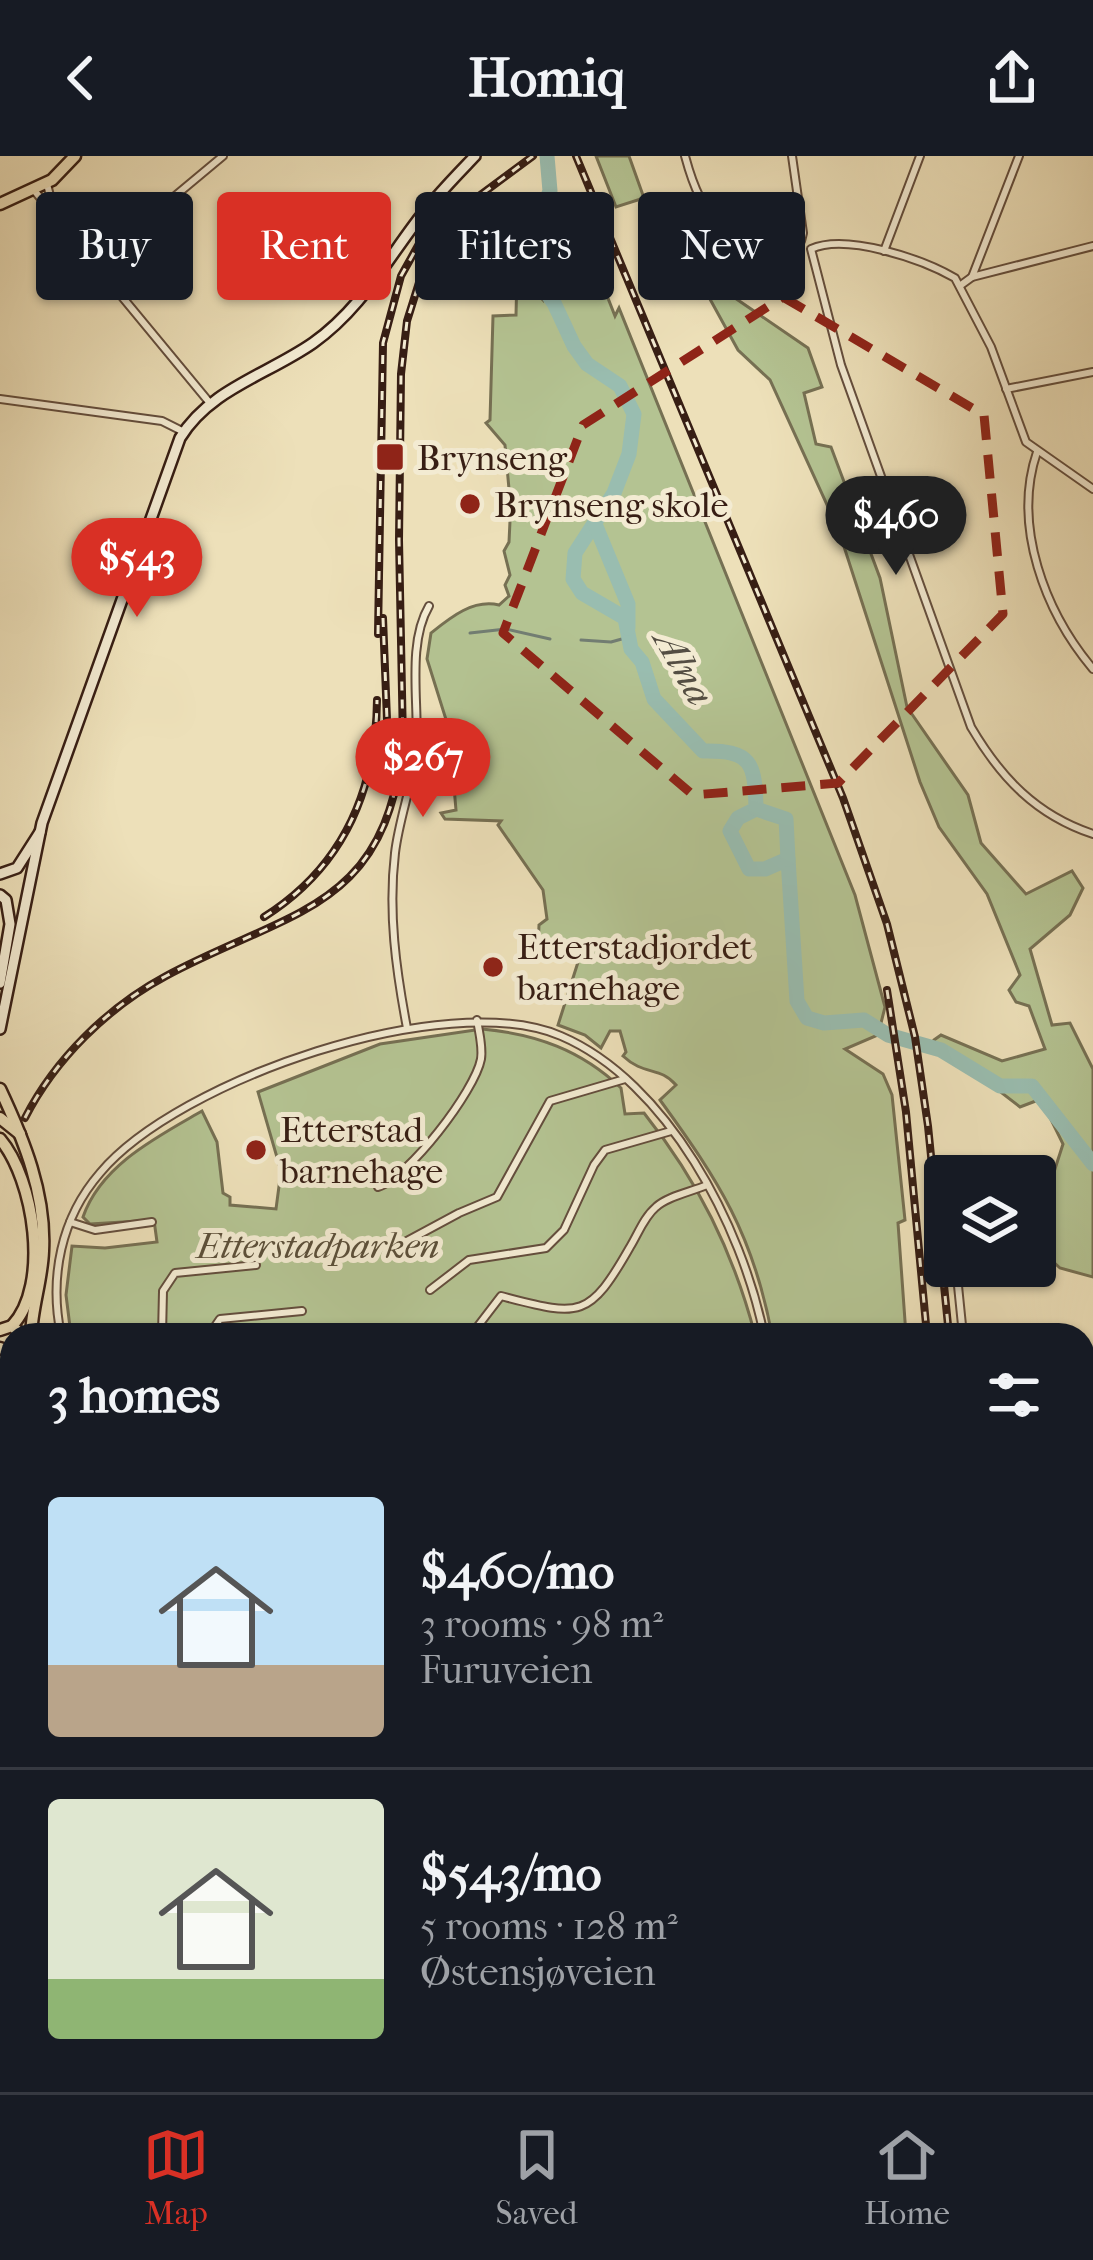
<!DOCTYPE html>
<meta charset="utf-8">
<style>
:root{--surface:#171b24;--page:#242831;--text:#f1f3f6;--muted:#9ea1a6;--line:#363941;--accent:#d93025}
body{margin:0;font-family:"IM FELL French Canon",serif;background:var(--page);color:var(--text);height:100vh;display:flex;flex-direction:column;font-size:45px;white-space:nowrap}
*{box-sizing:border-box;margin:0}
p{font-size:39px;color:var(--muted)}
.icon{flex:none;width:66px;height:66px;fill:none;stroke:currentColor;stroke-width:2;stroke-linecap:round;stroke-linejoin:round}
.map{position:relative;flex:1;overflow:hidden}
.drawer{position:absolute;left:0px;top:1167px;width:1095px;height:771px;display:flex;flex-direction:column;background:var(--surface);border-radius:36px 36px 0 0;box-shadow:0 3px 9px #0004}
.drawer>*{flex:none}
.top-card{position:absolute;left:36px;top:36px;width:1023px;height:108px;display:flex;gap:24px}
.tools{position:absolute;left:924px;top:999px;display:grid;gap:24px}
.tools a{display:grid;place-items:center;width:132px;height:132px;border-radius:12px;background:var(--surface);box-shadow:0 3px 9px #0004;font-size:60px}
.price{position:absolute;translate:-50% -102px;padding:0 27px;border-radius:42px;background:var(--accent);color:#fff;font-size:39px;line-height:78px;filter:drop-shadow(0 3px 6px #0008)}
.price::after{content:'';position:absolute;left:50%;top:72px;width:36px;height:27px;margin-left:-18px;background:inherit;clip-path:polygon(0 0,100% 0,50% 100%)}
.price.on{background:#222;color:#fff}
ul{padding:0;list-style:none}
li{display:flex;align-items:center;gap:36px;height:300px;padding:0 48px}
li+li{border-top:3px solid var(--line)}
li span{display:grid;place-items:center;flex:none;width:336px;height:240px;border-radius:12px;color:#555}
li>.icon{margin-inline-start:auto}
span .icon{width:144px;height:144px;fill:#fffc;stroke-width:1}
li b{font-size:51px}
h2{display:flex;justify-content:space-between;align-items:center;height:144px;padding:0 48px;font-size:51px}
.chip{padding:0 42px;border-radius:12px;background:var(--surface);box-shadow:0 3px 9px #0004;font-size:42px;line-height:108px}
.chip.on{background:var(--accent);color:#fff}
header{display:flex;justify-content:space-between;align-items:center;height:156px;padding:0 48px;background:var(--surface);font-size:54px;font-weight:700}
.menu{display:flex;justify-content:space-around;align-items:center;height:168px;border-top:3px solid var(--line);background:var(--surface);font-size:33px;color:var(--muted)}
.menu a{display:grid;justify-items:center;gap:6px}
.menu .on{color:var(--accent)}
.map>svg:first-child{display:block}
</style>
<header><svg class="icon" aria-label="back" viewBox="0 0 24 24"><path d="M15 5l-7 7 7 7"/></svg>Homiq<svg class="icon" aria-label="share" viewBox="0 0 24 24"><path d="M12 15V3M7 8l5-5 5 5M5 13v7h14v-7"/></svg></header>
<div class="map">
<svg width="1093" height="1936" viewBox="0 0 1093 1936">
<rect width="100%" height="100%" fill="#ede0b9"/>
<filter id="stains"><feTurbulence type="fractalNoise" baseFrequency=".00167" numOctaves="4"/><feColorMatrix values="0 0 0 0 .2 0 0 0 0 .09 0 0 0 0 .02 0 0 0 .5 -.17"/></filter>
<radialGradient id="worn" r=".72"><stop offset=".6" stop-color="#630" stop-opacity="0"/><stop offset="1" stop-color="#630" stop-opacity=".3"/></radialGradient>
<g fill="#b4c392" stroke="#767053" stroke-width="3">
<path d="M 596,0 L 629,0 L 644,42 L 616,51 Z"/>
<path d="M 545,74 L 554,77 L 550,103 L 573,107 L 591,99 L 615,160 L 619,152 L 855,739 L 885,851 L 878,879 L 845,893 L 883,918 L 892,939 L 905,1064 L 898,1067 L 906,1179 L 772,1179 C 753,1078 719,1025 660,944 L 676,929 C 660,910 644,920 623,900 L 626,896 L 620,875 L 610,875 L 601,892 L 585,879 L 558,869 L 579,803 L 538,794 L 539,769 L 547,763 L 543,734 L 498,669 L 501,665 L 445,663 L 441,657 L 456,654 L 449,573 L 427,503 L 431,477 C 451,461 473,443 499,449 L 509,440 L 505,429 L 510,419 L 504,395 L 509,386 L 510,365 L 518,346 L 509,333 L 505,289 L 486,267 L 490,264 L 493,160 L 516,159 L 517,118 L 542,143 L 537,110 Z"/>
<path d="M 694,114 L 808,192 L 822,231 L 804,237 L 816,288 L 831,291 L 880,422 L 907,551 L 968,639 L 981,687 L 1026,738 L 1072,715 L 1083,732 L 1070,759 L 1030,793 L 1052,869 L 1070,867 L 1093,913 L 1093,1121 L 1060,1112 L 1035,1089 L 1035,1031 L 1054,1016 L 1063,988 L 1041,943 L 1020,951 L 954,900 L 936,893 L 934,884 L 941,879 L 1002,905 L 1045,893 L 1029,850 L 1016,846 L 1009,834 L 1020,819 L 987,738 L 939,671 L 920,626 L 839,375 L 770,224 L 738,194 Z"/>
<path d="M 482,873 C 536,878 581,894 621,932 L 625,958 L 644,957 C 698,1025 733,1095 755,1179 L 71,1179 L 66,1139 L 72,1090 L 105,1092 L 157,1086 L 154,1064 L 90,1068 L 83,1061 C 101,1009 157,981 202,955 L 217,986 L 223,1037 L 230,1041 L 230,1049 L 276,1053 L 281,1015 L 258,936 L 380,888 Z"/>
<path d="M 742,1926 L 934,1926 L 938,1936 L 746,1936 Z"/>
</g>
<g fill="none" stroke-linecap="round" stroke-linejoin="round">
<g stroke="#727d72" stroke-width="3">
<path d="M 470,477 L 506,473 L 550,483"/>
<path d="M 581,484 L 611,486 L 629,481"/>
</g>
<g stroke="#99bdb0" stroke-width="15">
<path d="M 545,48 L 550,35 L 547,0"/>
<path d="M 541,72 L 533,105 L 535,121 L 554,147 L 574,190 L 587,208 L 620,230 L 634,258 L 629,298 L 614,337 L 575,397 L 573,423 L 582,437 L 625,462 L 631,493 L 642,506 L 654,543 L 703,595 C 752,594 755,607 756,653 L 738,662 L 730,675 L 749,713 L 765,713 L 788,703 L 797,845 L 807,862 L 824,867 L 864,864 L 888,879 L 941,894 L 1000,930 L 1032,930 L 1093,1008"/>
<path d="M 595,368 L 628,448 L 628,472"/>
<path d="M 756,653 L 786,663 L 788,703"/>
</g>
<g stroke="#c9b998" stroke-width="10" stroke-dasharray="10 5" stroke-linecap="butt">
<path d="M 897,1926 L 901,1936"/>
<path d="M 930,1926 L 934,1936"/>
</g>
<g stroke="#644e3d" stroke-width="10">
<g id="minor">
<path d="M 685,0 C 703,67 725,84 795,88 L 801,85 L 803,77 L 792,0"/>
<path d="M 47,28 L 54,56"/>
<path d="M 33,33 L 209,246"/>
<path d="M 884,95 L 920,0"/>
<path d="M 97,105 L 223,0"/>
<path d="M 972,121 L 1019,0"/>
<path d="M 961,129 L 972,121 L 1093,90"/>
<path d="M 1006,233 L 1093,216"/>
<path d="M 0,243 L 162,265 L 184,276"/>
<path d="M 1037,296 C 1012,370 1045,456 1093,513"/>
<path d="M 1093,333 L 1026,286 L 991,191 L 955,122 C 922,103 846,77 811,93 L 841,209 L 971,571 C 1001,622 1036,659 1093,678"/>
<path d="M 407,872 C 396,814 388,756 395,697 C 399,663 412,630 416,596 C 420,552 406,489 429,450"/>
<path d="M 378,1031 C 408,1022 475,935 481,903 C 483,891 479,876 477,864"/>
<path d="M 70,1066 L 95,1074 L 152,1066"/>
<path d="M 394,1092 L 459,1057 L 497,1041 L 550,945 L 625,923"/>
<path d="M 956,1110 L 963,1179"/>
<path d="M 430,1134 L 469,1104 L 546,1092 L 564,1074 L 594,1009 L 605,994 L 671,975"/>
<path d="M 478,1170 L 501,1140 C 579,1160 588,1165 630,1091 C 638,1078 644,1061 656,1051 C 668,1040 691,1036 707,1029"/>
<path d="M 61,1179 C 49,1121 61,1062 100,1017 C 178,924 446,831 561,880 C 668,926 742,1070 764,1179"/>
<path d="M 162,1179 L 163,1135 L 175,1117 L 256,1109"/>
<path d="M 209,1179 L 220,1163 L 302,1155"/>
<path d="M 0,1488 L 12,1482"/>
<path d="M 0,1610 L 12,1602"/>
<path d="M 1083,1611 L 1093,1672"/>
<path d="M 0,1679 L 12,1677"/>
<path d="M 1083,1714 L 1093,1707"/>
<path d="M 0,1818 L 12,1822"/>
<path d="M 129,1926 L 139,1936"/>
<path d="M 356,1926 L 363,1936"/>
<path d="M 546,1926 L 553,1936"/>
<path d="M 642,1926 L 647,1936"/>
<path d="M 732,1926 L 737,1936"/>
<path d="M 418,1936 L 431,1926"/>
<path d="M 1049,1936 L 1051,1926"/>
</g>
</g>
<g stroke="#371e14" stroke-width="14">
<g id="secondary">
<path d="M 0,718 L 17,712 L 40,676"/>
<path d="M 0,739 L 6,744 L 10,768 L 0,827"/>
<path d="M 0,873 L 42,667 L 180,282 C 210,233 267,219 313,187 C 358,155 382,112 414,69 C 432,44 454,22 475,0"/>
<path d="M 0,1861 L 12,1852"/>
</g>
</g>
<g stroke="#371e14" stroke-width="15">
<g id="trunk">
<path d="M 0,48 L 52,24 L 75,0"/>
<path d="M 0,933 C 24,984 46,1038 43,1095 C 42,1124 32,1151 31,1179"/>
<path d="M 0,962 L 20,978"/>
<path d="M 0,983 C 34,1023 51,1129 12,1170"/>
<path d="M 0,1174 L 12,1170 L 22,1179"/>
<path d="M 0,1192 L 12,1196"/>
<path d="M 0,1215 L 12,1231"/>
<path d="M 0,1234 L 12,1249"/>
<path d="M 0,1256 L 12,1273"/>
<path d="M 0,1315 L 12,1305"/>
<path d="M 0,1320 L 12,1319"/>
</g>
</g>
<use href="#minor" stroke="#f3ebd2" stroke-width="6"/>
<use href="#secondary" stroke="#f3ebd2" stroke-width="9"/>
<use href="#trunk" stroke="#ede0b9" stroke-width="10"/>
<g stroke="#371e14" stroke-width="8">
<g id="rail">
<path d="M 576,0 L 843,642 L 887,768 L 915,881 L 928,970 L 949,1179"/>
<path d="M 383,462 L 387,564"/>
<path d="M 378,478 L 383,187 L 401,120 L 430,68"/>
<path d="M 264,761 C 343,711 376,635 377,544"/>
<path d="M 887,834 L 906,956 L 927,1179"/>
<path d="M 25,962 C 55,903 108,851 166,820 C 291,753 386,755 403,586 L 399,384 L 401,218 L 407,165 L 422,117 L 449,71 L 479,40 L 533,0"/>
<path d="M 1083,1754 L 1093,1815"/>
<path d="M 1083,1836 L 1087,1936"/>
<path d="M 997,1926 L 998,1936"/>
<path d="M 230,1936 L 239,1926"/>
</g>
</g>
<use href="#rail" stroke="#f3ebd2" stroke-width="3" stroke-dasharray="9" stroke-linecap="butt"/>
</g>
<path fill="none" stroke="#8f2418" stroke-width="9" stroke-dasharray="24 15" stroke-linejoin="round" d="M 783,141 L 984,259 L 1003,458 L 838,627 L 693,639 L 503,477 L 583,269 Z"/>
<g fill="#8f2418" stroke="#f3ebd2" stroke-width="4.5">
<rect x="375" y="286" width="30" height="30" rx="6"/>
<circle cx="470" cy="348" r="12"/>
<circle cx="493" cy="811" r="12"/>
<circle cx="256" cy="994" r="12"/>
</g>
<g text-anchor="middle" stroke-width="10" stroke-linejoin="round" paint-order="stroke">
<g font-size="36" fill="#371e14" stroke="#f3ebd2" text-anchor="start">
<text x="417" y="314">Brynseng</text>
<text x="494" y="361">Brynseng skole</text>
<text x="517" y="803">Etterstadjordet<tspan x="517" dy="41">barnehage</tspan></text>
<text x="280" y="986">Etterstad<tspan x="280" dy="41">barnehage</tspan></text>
</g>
<g font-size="36" font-style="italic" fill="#5c503a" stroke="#f3ebd2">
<text x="318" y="1102">Etterstadparken</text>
</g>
<g font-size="39" font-style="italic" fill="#544e43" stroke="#f3ebd2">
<text transform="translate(685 511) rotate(61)" y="14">Alna</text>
</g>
</g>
<rect width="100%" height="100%" filter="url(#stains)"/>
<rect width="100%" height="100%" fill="url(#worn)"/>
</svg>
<div class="tools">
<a><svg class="icon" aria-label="layers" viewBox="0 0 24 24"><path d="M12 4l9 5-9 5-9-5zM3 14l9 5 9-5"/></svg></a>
</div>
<b class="price on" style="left:896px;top:422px">$460</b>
<b class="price" style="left:137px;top:464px">$543</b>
<b class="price" style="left:423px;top:664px">$267</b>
<div class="top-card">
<a class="chip">Buy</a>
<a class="chip on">Rent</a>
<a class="chip">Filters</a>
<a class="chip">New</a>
</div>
<section class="drawer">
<h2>3 homes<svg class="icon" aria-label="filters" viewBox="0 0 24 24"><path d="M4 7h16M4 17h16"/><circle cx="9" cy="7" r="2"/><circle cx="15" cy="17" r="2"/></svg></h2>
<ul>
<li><span style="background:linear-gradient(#bfe0f5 70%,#b9a48a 0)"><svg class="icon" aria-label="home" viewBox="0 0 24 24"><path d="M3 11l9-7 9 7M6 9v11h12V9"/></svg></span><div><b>$460/mo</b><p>3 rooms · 98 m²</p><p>Furuveien</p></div></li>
<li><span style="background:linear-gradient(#dfe7d0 75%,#8fb573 0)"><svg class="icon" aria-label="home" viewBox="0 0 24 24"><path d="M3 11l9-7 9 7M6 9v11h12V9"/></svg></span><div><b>$543/mo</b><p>5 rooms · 128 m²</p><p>Østensjøveien</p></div></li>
</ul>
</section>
</div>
<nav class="menu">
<a class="on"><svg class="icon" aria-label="map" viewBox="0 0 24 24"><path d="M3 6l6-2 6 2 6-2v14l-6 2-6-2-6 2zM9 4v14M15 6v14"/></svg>Map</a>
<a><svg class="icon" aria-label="saved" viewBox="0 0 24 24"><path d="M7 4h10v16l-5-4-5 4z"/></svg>Saved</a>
<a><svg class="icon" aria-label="home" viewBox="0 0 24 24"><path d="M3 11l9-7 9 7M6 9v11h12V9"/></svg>Home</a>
</nav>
